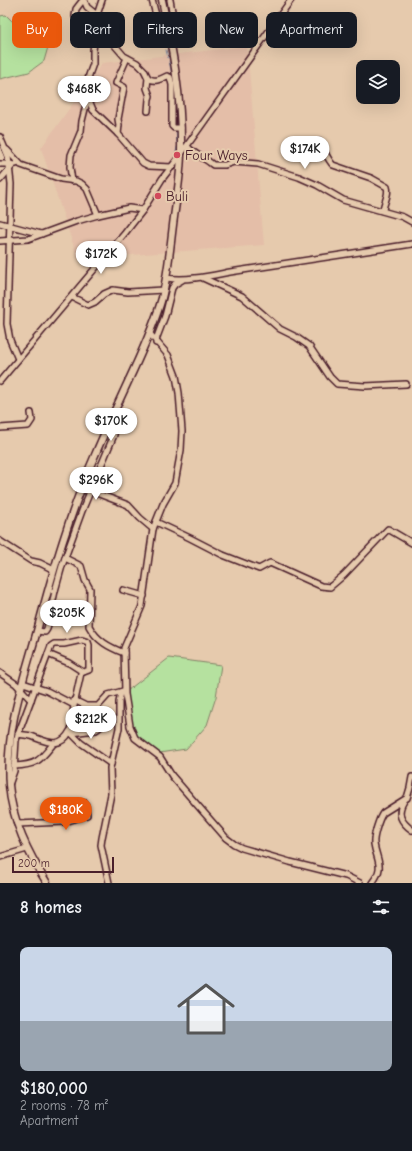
<!DOCTYPE html>
<meta charset="utf-8">
<style>
:root{--surface:#171b24;--page:#20242c;--text:#f1f3f6;--muted:#9ea1a6;--accent:#ea580c}
body{margin:0;font-family:"Comic Neue",sans-serif;background:var(--page);color:var(--text);height:100vh;display:flex;flex-direction:column;font-size:15px;white-space:nowrap}
*{box-sizing:border-box;margin:0}
p{font-size:13px;color:var(--muted)}
.icon{flex:none;width:22px;height:22px;fill:none;stroke:currentColor;stroke-width:2;stroke-linecap:round;stroke-linejoin:round}
.map{position:relative;height:883px;overflow:hidden}
.side{display:flex;flex-direction:column;background:var(--surface);flex:1}
.side>*{flex:none}
.hud{position:absolute;left:12px;top:12px;width:388px;height:36px;display:flex;gap:8px}
.controls{position:absolute;left:356px;top:60px;display:grid;gap:8px}
.controls a{display:grid;place-items:center;width:44px;height:44px;border-radius:8px;background:var(--surface);box-shadow:0 4px 16px #0002;font-size:20px}
.scale{position:absolute;left:12px;bottom:10px;width:102px;box-sizing:border-box;padding-left:4px;border:2px solid #4a1f2b;border-top:0;font-size:11px;line-height:14px;white-space:nowrap;color:#4a1f2b;-webkit-text-stroke:3px #e6caad;paint-order:stroke}
.price{position:absolute;translate:-50% -34px;padding:0 9px;border-radius:14px;background:#fff;color:#222;font-size:13px;line-height:26px;filter:drop-shadow(0 1px 2px #0008)}
.price::after{content:'';position:absolute;left:50%;top:24px;width:12px;height:9px;margin-left:-6px;background:inherit;clip-path:polygon(0 0,100% 0,50% 100%)}
.price.active{background:var(--accent);color:#fff}
ul{padding:0;list-style:none}
li{display:grid;align-content:center;gap:8px;height:212px;padding:0 20px}
li span{display:grid;place-items:center;height:124px;border-radius:8px;color:#555}
li>.icon{margin-inline-start:auto}
span .icon{width:72px;height:72px;fill:#fffc;stroke-width:1}
li b{font-size:17px}
h2{display:flex;justify-content:space-between;align-items:center;height:48px;padding:0 20px;font-size:17px}
.pill{padding:0 14px;border-radius:8px;background:var(--surface);box-shadow:0 4px 16px #0002;font-size:14px;line-height:36px}
.pill.active{background:var(--accent);color:#fff}
.map>svg:first-child{display:block}
</style>
<div class="map">
<svg width="412" height="883" viewBox="0 0 412 883">
<rect width="100%" height="100%" fill="#e6caad"/>
<filter id="ink" filterUnits="userSpaceOnUse"><feTurbulence type="fractalNoise" baseFrequency=".025" numOctaves="2"/><feDisplacementMap in="SourceGraphic" scale="8" xChannelSelector="R" yChannelSelector="G"/><feConvolveMatrix kernelMatrix="1 2 1 2 8 2 1 2 1" color-interpolation-filters="sRGB"/></filter>
<g filter="url(#ink)">
<path fill="#e4bea8" d="M 247,46 L 264,245 L 78,259 L 41,148 L 102,63 Z"/>
<g fill="#b5e19f" stroke="#808065">
<path d="M 6,15 L 14,23 L 32,22 L 39,23 L 45,32 L 48,47 L 44,61 L 29,72 L 0,79 L 0,16 Z"/>
<path d="M 169,658 L 221,665 L 216,697 L 207,725 L 186,749 L 159,753 L 134,734 L 127,691 Z"/>
</g>
<g fill="none" stroke-linecap="round" stroke-linejoin="round">
<g stroke="#858da5" stroke-width="1">
<path d="M 155,0 L 158,12"/>
<path d="M 159,19 L 166,47"/>
<path d="M 166,50 L 168,58"/>
<path d="M 169,61 L 172,75"/>
<path d="M 175,119 L 176,126"/>
<path d="M 176,130 L 177,143"/>
<path d="M 175,157 L 177,147"/>
</g>
<g stroke="#4a1f2b" stroke-width="8">
<g id="minor">
<path d="M 84,0 L 87,7 L 97,15"/>
<path d="M 102,0 L 97,15 L 93,51 L 93,64 L 89,75 L 86,93 L 93,110 L 118,134 L 143,163 L 149,166 L 172,167"/>
<path d="M 152,0 L 157,19"/>
<path d="M 170,0 L 174,22 L 170,36"/>
<path d="M 75,16 L 76,9 L 83,0"/>
<path d="M 95,35 L 103,37 L 111,41 L 124,56 L 137,63 L 144,70 L 148,78 L 147,88 L 150,96 L 149,99 L 148,111"/>
<path d="M 148,78 C 154,83 161,79 167,76 L 170,77 L 172,85 L 172,126 L 174,128 L 181,128"/>
<path d="M 118,134 L 119,125 L 118,119 L 124,87 L 116,83 L 127,58"/>
<path d="M 0,137 L 8,156 L 11,184 L 7,324 L 10,340 L 18,359"/>
<path d="M 319,142 C 323,148 329,162 333,165 L 371,178 L 387,187 C 390,195 383,203 383,211"/>
<path d="M 187,146 C 194,155 204,157 213,165 L 225,165 L 234,162 L 258,164 L 299,177 L 317,185 L 343,200 L 403,217 L 412,222"/>
<path d="M 7,150 L 21,165 L 61,179 L 76,181 L 82,184 L 87,189 L 98,215"/>
<path d="M 0,164 L 11,164"/>
<path d="M 0,180 L 13,165 L 16,164"/>
<path d="M 72,181 L 70,167 L 71,155 L 81,131 L 82,121 L 88,97"/>
<path d="M 0,223 L 41,234"/>
<path d="M 0,241 L 28,239 L 77,221 L 98,215 L 129,208 L 143,210"/>
<path d="M 166,278 C 188,281 209,276 230,272 L 412,244"/>
<path d="M 203,278 L 242,296 L 280,329 L 296,337 L 309,346 L 330,377 L 337,384 L 365,386 L 406,384"/>
<path d="M 72,297 L 88,305 L 95,302 L 104,294 L 113,290 L 128,292 L 164,290"/>
<path d="M 150,334 L 168,355 L 176,376 L 179,393 L 182,431 L 181,450 L 175,483 L 163,504 L 153,529 L 142,606 L 124,648 L 125,694 L 130,726 L 135,738 L 160,757 L 172,776 L 226,838 L 234,844 L 242,848 L 290,862 L 346,876 L 360,883"/>
<path d="M 156,343 L 157,337 L 165,316 L 172,288 L 175,284 L 182,280"/>
<path d="M 0,381 L 125,233 L 143,210 L 162,179 L 176,161 L 291,0"/>
<path d="M 0,428 L 28,426 L 32,420 L 31,413"/>
<path d="M 81,490 L 91,491 L 128,505 L 140,518 L 153,529"/>
<path d="M 156,522 L 190,538 L 223,555 L 259,569 L 270,563 L 321,586 L 330,587 L 344,575 L 388,529 L 412,543"/>
<path d="M 0,541 L 31,561 L 40,563 L 54,570"/>
<path d="M 65,558 L 81,566 L 85,580 L 90,589 L 89,626 C 97,641 109,647 124,653"/>
<path d="M 123,590 L 144,596"/>
<path d="M 55,591 L 62,566 L 82,511 L 114,435 L 116,418 L 113,414"/>
<path d="M 37,631 L 45,632 L 47,629 L 55,591 L 53,591"/>
<path d="M 48,654 L 69,663 L 83,672"/>
<path d="M 0,673 L 16,684 L 31,700"/>
<path d="M 23,683 L 47,691 L 74,705"/>
<path d="M 74,700 L 86,706 L 98,706 L 108,695 L 123,691"/>
<path d="M 71,733 L 96,730 L 100,727"/>
<path d="M 18,734 C 22,735 27,735 31,736 C 47,742 60,750 70,731"/>
<path d="M 14,766 C 38,765 40,760 54,743"/>
<path d="M 9,785 L 14,771 L 16,740 L 51,646 L 54,644 L 64,644 L 82,640 L 88,642 L 89,645 L 89,670 L 81,673 L 74,705 L 71,733 L 81,743 L 111,764"/>
<path d="M 404,801 C 396,814 401,822 412,830"/>
<path d="M 17,824 L 65,822 L 87,815 L 85,803"/>
<path d="M 0,857 L 27,849"/>
<path d="M 109,883 L 101,845 L 102,838 L 111,794 L 110,768 L 119,728 L 119,702 L 121,692"/>
<path d="M 372,883 C 385,866 377,862 374,844 C 373,837 379,818 383,813 L 407,798 L 410,788 L 412,777"/>
</g>
</g>
<g stroke="#4a1f2b" stroke-width="9">
<path id="major" d="M 47,883 C 28,853 12,821 9,785 C 5,731 23,682 37,631 C 53,571 70,512 95,455 C 107,427 120,399 133,371 C 144,347 155,323 162,298 C 168,274 170,249 173,225 C 176,200 181,176 181,151 C 182,98 173,52 162,0"/>
</g>
<use href="#minor" stroke="#e6caad" stroke-width="5"/>
<use href="#major" stroke="#e6caad" stroke-width="6"/>
</g>
</g>
<g fill="#d1495b" stroke="#e6caad" stroke-width="1.5">
<circle cx="177" cy="155" r="4"/>
<circle cx="158" cy="196" r="4"/>
</g>
<g text-anchor="middle" stroke-width="4" stroke-linejoin="round" paint-order="stroke">
<g font-size="14" fill="#4a1f2b" stroke="#e6caad" text-anchor="start">
<text x="185" y="160">Four Ways</text>
<text x="166" y="201">Buli</text>
</g>
</g>
</svg>
<div class="controls">
<a><svg class="icon" aria-label="layers" viewBox="0 0 24 24"><path d="M12 4l9 5-9 5-9-5zM3 14l9 5 9-5"/></svg></a>
</div>
<div class="scale">200 m</div>
<b class="price" style="left:84px;top:110px">$468K</b>
<b class="price" style="left:305px;top:170px">$174K</b>
<b class="price" style="left:101px;top:275px">$172K</b>
<b class="price" style="left:111px;top:442px">$170K</b>
<b class="price" style="left:96px;top:501px">$296K</b>
<b class="price" style="left:67px;top:634px">$205K</b>
<b class="price" style="left:91px;top:740px">$212K</b>
<b class="price active" style="left:66px;top:831px">$180K</b>
<div class="hud">
<a class="pill active">Buy</a>
<a class="pill">Rent</a>
<a class="pill">Filters</a>
<a class="pill">New</a>
<a class="pill">Apartment</a>
</div>
</div>
<section class="side">
<h2>8 homes<svg class="icon" aria-label="filters" viewBox="0 0 24 24"><path d="M4 7h16M4 17h16"/><circle cx="9" cy="7" r="2"/><circle cx="15" cy="17" r="2"/></svg></h2>
<ul>
<li><span style="background:linear-gradient(#c9d6e8 60%,#9aa5b1 0)"><svg class="icon" aria-label="home" viewBox="0 0 24 24"><path d="M3 11l9-7 9 7M6 9v11h12V9"/></svg></span><div><b>$180,000</b><p>2 rooms · 78 m²</p><p>Apartment</p></div></li>
</ul>
</section>
